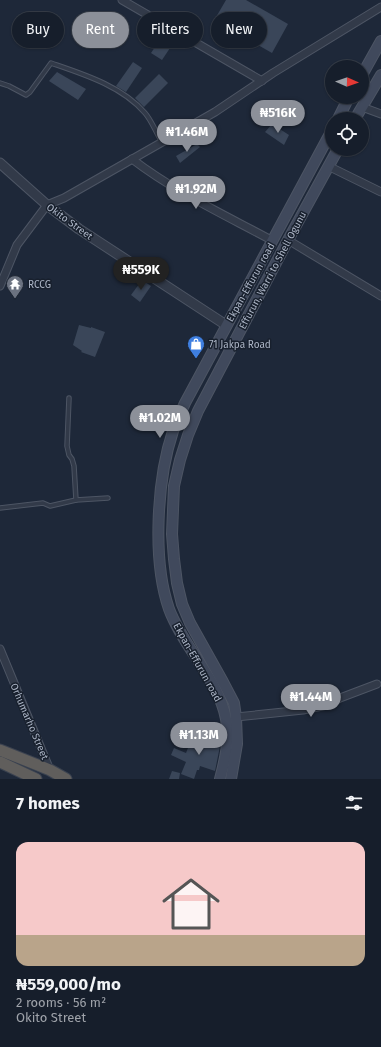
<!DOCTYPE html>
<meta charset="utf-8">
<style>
:root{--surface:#161e2b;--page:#232b37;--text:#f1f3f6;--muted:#9ea2a9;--line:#353c47;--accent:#8c9099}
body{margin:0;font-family:"Fira Sans",sans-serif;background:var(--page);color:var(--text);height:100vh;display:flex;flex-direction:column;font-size:15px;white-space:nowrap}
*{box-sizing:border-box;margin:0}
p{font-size:13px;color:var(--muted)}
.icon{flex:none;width:22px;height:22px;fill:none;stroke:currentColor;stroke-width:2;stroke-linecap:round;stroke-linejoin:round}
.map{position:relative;height:779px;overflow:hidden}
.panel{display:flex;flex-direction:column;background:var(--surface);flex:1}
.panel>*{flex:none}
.hud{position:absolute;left:12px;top:12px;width:357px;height:36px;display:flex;gap:8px}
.needle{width:26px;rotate:92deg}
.fabs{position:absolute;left:325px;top:60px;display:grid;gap:8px}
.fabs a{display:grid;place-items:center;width:44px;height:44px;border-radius:50%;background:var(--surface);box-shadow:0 1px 3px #0004,0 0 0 1px var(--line);font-size:20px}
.price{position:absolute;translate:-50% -34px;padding:0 9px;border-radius:14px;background:var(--accent);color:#fff;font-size:13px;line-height:26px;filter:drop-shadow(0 1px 2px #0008)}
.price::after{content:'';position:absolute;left:50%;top:24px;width:12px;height:9px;margin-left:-6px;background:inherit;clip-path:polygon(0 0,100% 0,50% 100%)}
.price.selected{background:#222;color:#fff}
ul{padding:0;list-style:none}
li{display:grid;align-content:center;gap:8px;height:212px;padding:0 16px}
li+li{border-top:1px solid var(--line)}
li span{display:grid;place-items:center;height:124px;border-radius:12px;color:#555}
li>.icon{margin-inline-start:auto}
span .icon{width:72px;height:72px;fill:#fffc;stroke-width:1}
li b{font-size:17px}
h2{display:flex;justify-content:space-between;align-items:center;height:48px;padding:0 16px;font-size:17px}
.chip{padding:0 14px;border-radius:18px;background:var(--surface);box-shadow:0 1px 3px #0004,0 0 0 1px var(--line);font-size:14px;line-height:36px}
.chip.selected{background:var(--accent);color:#fff}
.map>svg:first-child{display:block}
</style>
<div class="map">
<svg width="381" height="779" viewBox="0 0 381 779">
<rect width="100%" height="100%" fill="#1e2839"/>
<g fill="#3a4659">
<path d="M 226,0 L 246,0 L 288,24 L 272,53 L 228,28 L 226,31 L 212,24 Z"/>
<path d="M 163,35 L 174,42 L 162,60 L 151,53 Z"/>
<path d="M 133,62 L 142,68 L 126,92 L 116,86 Z"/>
<path d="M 57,72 L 86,89 L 78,100 L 49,81 Z"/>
<path d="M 159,74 L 168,83 L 144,107 L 135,98 Z"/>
<path d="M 272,124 L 289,135 L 284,145 L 265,132 Z"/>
<path d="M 197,144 L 200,147 L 180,163 L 176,156 Z"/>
<path d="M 142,280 L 151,286 L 140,302 L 131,295 Z"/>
<path d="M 79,325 L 91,328 L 91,327 L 105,332 L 95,357 L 81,352 L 82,351 L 73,345 Z"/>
<path d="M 193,735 L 206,740 L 207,738 L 221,741 L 215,771 L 200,766 L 199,770 L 197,770 L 194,779 L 181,774 L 186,762 L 171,755 L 174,748 L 186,753 Z"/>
<path d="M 172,771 L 180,773 L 179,779 L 169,779 Z"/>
</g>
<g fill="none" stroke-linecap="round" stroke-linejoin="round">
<g stroke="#4d5564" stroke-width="5.5">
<g id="service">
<path d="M 0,83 L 9,86 L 26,95 L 30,92 L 51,63 C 83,74 122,86 145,113 C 152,121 156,133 162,142"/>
<path d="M 69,398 L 67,446 L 69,455 L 72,459 L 74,466 L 76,500"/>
<path d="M 0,508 L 43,503 L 50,506 L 76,500 L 108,498"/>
</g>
</g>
<g stroke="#4d5564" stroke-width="9">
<g id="minor">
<path d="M 122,0 L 262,81"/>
<path d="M 362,107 L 381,114"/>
<path d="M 132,159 C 175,192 225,215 273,241"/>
<path d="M 328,166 L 381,192"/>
<path d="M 288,240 L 381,296"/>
<path d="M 0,286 L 17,245 L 47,205 L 64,198 L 215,112 L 273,73 L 381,7"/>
<path d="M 0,649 L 50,770"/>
<path d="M 236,717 L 303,710 L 327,705 L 340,698 L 377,684"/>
</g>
</g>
<g stroke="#4d5564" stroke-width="11">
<path id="tertiary" d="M 0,163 L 47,205 L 79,229 L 226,325"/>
</g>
<g stroke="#4d5564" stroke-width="12">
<g id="secondary">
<path d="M 362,75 L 381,41"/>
<path d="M 338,119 L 349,97"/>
<path d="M 355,119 L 381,75"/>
<path d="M 220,779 C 225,760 230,739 226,719 C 219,680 183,647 169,609 C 152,560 157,479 173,431 C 176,422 181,412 185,403 L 332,130"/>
<path d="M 231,779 L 237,744 L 236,717 L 234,703 L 223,682 L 190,623 L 182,604 L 177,583 L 174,559 L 172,534 L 174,486 L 180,460 L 188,435 L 198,411 L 288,240 L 338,149"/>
</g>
</g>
<g stroke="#3a4250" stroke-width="13">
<g id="trunk">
<path d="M 0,750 L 50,770 L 66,779"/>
<path d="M 0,762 L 36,779"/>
</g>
</g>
<use href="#service" stroke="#323a49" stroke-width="3.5"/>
<use href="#minor" stroke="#323a49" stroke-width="7"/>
<use href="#tertiary" stroke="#323a49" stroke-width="9"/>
<use href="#secondary" stroke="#40495c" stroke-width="10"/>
<use href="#trunk" stroke="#605e5c" stroke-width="11"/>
</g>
<defs>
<g id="temple-pin" transform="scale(0.9)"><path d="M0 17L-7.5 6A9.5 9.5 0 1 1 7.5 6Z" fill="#6b7280" stroke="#18202d"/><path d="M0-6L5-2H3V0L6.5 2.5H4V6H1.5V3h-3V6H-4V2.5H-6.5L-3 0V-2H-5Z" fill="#fff"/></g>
<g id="shop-pin" transform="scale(0.9)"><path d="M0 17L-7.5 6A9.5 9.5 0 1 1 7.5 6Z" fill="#3f7fe0" stroke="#18202d"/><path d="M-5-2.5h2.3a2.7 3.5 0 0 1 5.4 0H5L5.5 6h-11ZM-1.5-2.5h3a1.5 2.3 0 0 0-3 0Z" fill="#fff"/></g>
</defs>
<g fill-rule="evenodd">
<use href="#temple-pin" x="15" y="284"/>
<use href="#shop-pin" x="196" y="344"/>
</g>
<g text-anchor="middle" stroke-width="3" stroke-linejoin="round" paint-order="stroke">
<g font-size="10" fill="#acb5c6" stroke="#18202d">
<text transform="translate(70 221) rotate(36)" y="4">Okito Street</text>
<text transform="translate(272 270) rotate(-62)" y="4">Effurun, Warri to Shell Ogunu</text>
<text transform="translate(250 282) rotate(-61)" y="4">Ekpan-Effurun road</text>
<text transform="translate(198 662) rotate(61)" y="4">Ekpan-Effurun road</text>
<text transform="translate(30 721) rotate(67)" y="4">Orhumarho Street</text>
</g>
<g font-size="10" fill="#acb5c6" stroke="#18202d" text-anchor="start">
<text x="28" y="288">RCCG</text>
<text x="209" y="348">71 Jakpa Road</text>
</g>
</g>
</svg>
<div class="fabs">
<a><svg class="needle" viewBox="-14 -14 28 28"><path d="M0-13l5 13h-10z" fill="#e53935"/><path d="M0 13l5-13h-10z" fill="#9ea2a9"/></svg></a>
<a><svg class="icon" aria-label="locate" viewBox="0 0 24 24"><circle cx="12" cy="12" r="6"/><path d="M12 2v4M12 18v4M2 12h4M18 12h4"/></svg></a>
</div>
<b class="price" style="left:278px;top:134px">₦516K</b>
<b class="price" style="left:187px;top:153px">₦1.46M</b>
<b class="price" style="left:196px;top:210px">₦1.92M</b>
<b class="price selected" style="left:141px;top:291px">₦559K</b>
<b class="price" style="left:160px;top:439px">₦1.02M</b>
<b class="price" style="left:311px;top:718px">₦1.44M</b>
<b class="price" style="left:199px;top:756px">₦1.13M</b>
<div class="hud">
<a class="chip">Buy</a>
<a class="chip selected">Rent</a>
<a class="chip">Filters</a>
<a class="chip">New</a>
</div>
</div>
<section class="panel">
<h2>7 homes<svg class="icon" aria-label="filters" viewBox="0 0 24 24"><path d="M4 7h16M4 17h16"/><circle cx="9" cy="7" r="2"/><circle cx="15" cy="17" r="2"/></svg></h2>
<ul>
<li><span style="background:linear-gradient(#f6c9c9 75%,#b9a48a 0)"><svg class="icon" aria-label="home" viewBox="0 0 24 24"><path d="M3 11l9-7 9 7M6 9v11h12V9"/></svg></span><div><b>₦559,000/mo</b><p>2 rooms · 56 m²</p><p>Okito Street</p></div></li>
</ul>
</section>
